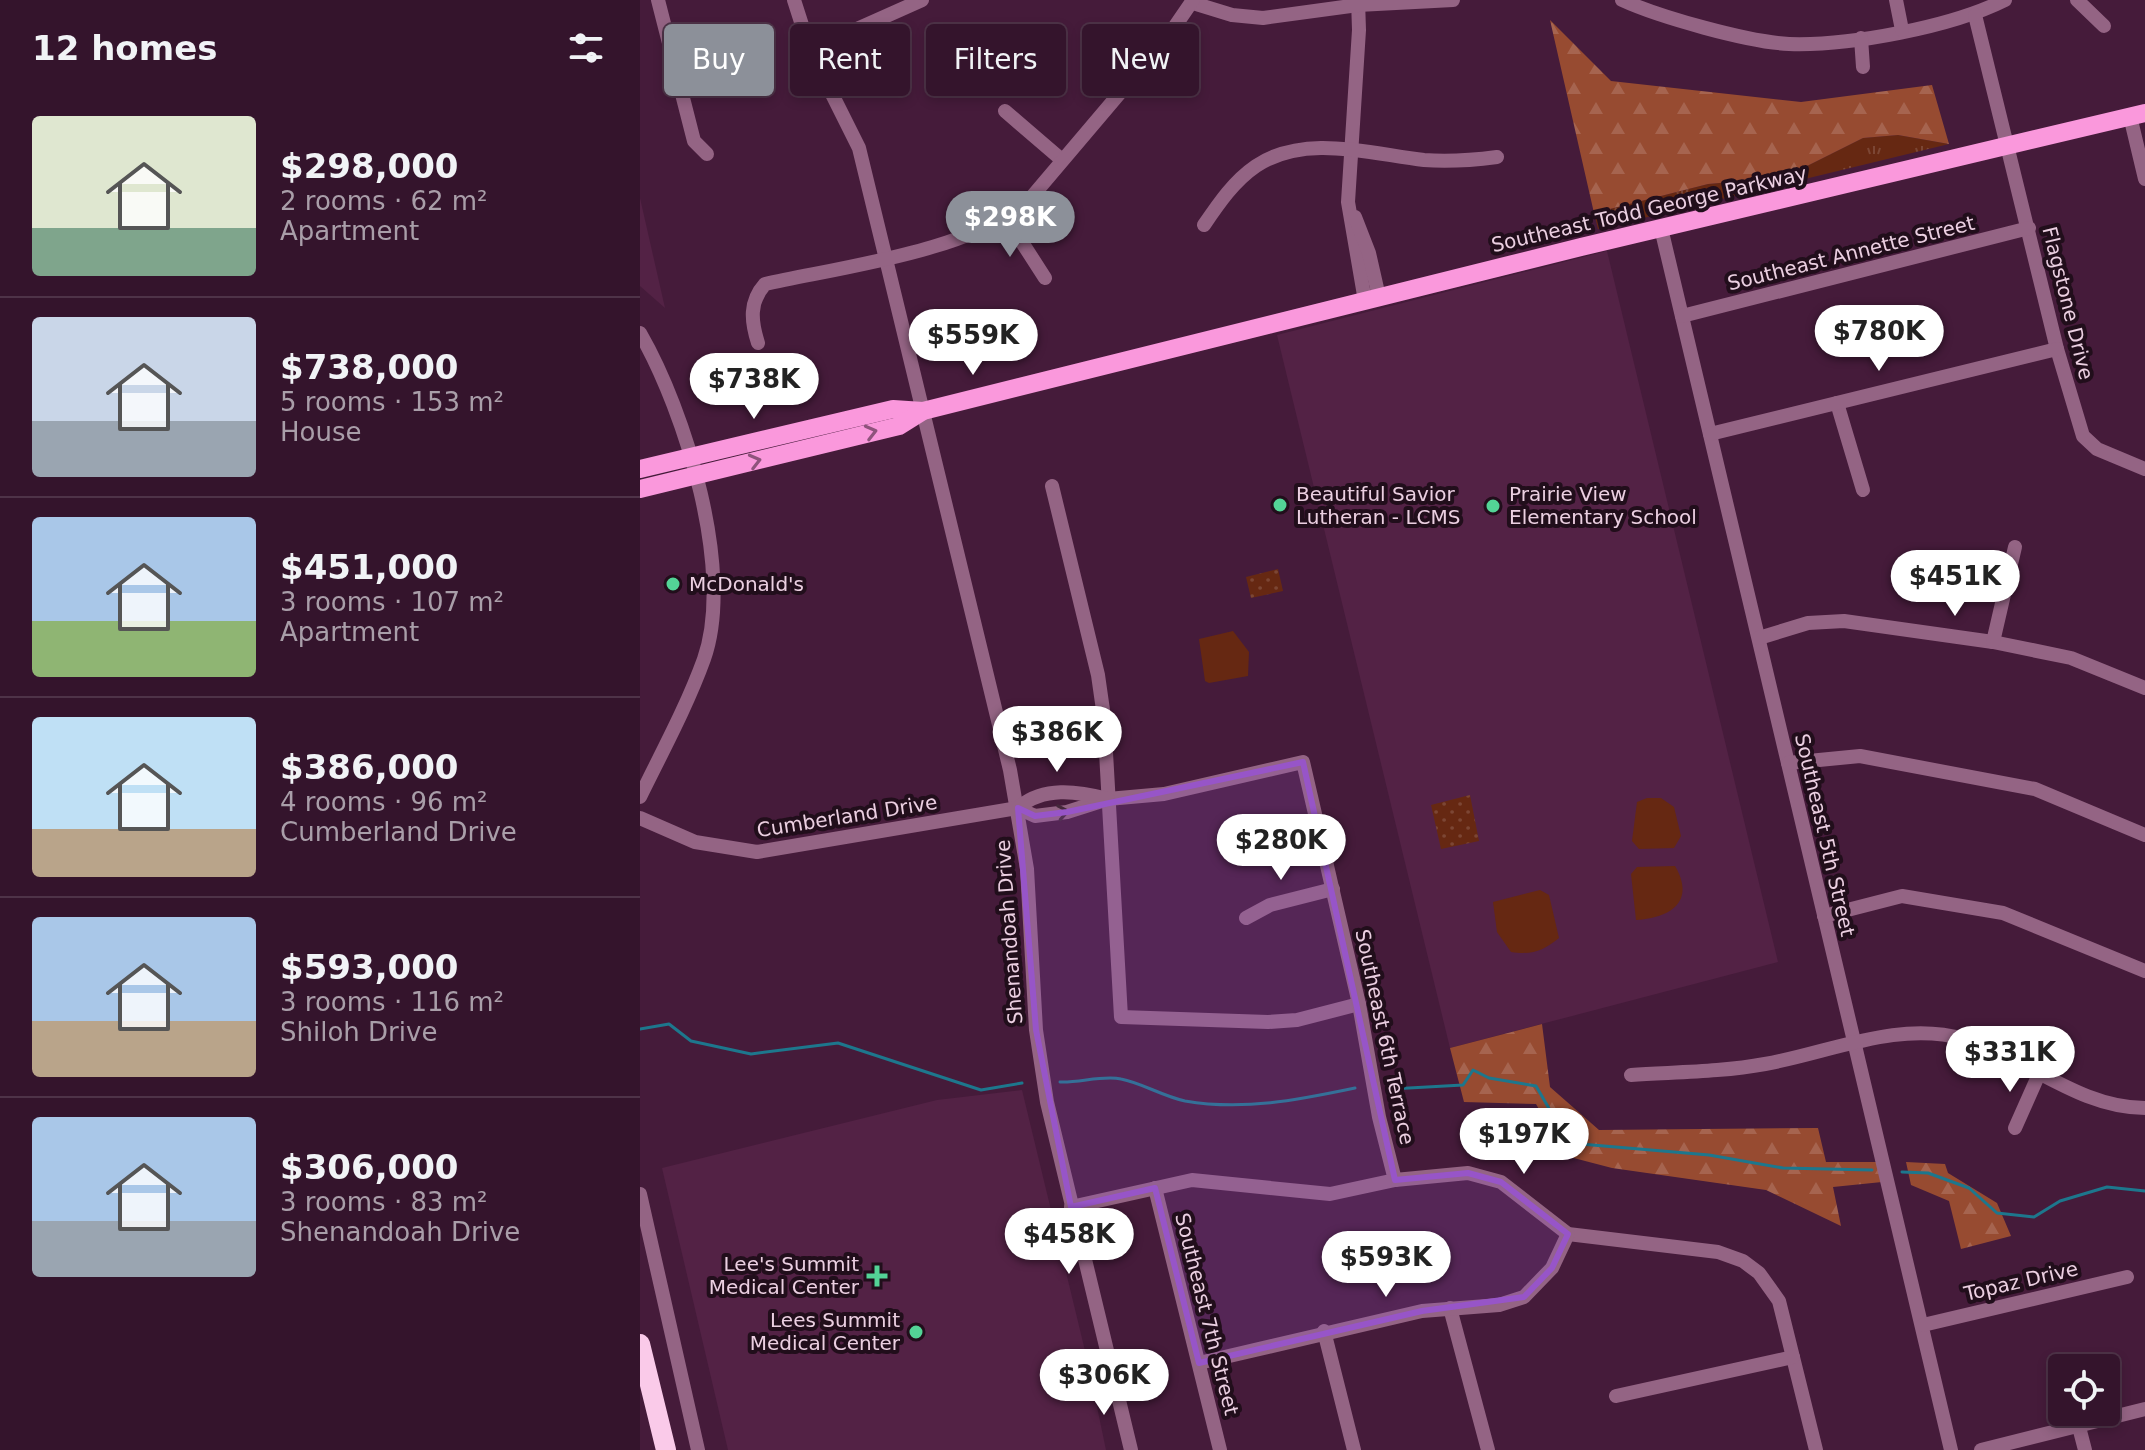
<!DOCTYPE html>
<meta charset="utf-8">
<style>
:root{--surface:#34142c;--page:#3f2138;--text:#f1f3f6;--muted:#a99ea9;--line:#4e3348;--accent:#8c9099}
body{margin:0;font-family:"DejaVu Sans",sans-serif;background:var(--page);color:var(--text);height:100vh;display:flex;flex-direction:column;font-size:30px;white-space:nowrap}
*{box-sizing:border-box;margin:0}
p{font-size:26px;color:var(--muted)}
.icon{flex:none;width:44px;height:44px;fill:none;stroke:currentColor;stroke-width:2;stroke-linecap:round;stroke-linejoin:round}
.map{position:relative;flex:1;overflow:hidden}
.side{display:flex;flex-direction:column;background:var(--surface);width:640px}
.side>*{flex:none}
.top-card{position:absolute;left:24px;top:24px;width:760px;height:72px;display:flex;gap:16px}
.controls{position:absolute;left:1408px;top:1354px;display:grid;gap:16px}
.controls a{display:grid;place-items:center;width:72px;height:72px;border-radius:8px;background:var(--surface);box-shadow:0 4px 12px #0003,0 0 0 2px var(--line);font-size:40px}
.price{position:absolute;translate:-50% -68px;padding:0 18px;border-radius:28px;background:#fff;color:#222;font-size:26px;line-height:52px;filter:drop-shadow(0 2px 4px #0008)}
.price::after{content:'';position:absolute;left:50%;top:48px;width:24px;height:18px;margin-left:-12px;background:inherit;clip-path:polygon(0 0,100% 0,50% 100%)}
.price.selected{background:var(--accent);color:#fff}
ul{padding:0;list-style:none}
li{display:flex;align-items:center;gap:24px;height:200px;padding:0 32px}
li+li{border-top:2px solid var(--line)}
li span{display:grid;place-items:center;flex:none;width:224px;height:160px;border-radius:8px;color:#555}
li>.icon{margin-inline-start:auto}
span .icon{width:96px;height:96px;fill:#fffc;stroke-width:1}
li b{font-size:34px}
h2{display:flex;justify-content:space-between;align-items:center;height:96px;padding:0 32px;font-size:34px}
.pill{padding:0 28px;border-radius:8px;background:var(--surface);box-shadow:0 4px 12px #0003,0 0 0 2px var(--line);font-size:28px;line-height:72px}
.pill.selected{background:var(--accent);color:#fff}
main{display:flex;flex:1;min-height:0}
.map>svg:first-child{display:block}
</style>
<main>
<section class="side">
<h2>12 homes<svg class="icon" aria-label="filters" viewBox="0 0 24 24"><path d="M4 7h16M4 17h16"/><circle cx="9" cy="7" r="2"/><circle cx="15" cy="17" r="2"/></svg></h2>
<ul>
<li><span style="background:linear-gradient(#dfe7d0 70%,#7fa58c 0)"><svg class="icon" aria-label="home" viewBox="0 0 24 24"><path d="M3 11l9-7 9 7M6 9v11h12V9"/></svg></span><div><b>$298,000</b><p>2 rooms · 62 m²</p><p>Apartment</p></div></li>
<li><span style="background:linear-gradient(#c9d6e8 65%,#9aa5b1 0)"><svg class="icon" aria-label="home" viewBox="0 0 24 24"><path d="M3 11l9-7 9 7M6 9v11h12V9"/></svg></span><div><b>$738,000</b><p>5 rooms · 153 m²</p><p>House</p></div></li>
<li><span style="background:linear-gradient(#a9c7e8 65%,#8fb573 0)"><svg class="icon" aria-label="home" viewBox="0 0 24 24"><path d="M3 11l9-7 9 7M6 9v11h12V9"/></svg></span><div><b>$451,000</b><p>3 rooms · 107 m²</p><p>Apartment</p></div></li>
<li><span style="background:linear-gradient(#bfe0f5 70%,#b9a48a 0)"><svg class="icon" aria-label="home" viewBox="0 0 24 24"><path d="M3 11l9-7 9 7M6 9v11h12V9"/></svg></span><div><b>$386,000</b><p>4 rooms · 96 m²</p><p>Cumberland Drive</p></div></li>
<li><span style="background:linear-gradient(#a9c7e8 65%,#b9a48a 0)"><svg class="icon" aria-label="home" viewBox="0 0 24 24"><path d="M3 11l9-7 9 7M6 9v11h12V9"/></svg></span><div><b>$593,000</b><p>3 rooms · 116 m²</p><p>Shiloh Drive</p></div></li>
<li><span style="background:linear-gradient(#a9c7e8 65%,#9aa5b1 0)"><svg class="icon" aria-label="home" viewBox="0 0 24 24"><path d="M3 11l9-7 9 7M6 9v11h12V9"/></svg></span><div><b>$306,000</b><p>3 rooms · 83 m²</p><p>Shenandoah Drive</p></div></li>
</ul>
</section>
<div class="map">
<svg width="1505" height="1450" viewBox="0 0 1505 1450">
<defs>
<pattern id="grass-tufts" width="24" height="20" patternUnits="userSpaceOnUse" patternTransform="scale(2)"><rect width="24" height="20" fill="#662812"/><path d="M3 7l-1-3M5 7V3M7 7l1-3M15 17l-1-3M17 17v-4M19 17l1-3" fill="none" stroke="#7c4634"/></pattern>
<pattern id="forest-firs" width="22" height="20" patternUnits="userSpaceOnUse" patternTransform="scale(2)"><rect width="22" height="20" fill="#974b31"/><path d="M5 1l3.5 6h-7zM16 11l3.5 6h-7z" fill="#a6644f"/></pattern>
<pattern id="park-dots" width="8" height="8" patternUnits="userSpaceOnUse" patternTransform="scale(2)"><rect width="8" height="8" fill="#662812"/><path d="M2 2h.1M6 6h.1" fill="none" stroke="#7c4634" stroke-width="1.8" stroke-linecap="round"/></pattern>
</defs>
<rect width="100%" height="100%" fill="#451b3a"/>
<g fill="#532245">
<path d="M 0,198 L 25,308 L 0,286 Z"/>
<path d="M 967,251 L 1138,962 L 810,1048 L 637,335 Z"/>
<path d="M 382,1090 L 447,1359 L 466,1450 L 88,1450 L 22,1168 L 297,1100 Z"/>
</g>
<path fill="url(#grass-tufts)" d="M 1258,135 L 1309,144 L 958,229 L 954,213 L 1068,184 L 1102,181 L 1163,168 L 1223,138 Z"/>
<g fill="url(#forest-firs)">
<path d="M 910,20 L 971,81 L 1161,102 L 1292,85 L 1309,144 L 1258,135 L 1223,138 L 1163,168 L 1102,181 L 1068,184 L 954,213 Z"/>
<path d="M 902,1024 L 910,1087 L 959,1130 L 1178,1128 L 1186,1162 L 1239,1162 L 1242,1182 L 1193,1187 L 1201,1226 L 1126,1190 L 972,1168 L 926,1156 L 896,1104 L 824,1102 L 810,1048 Z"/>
<path d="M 1266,1162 L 1305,1164 L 1308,1173 L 1357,1203 L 1371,1236 L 1321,1249 L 1309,1201 L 1271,1185 Z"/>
</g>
<g fill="url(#park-dots)">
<path d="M 638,569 L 643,591 L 611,598 L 606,577 Z"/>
<path d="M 830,795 L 839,841 L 801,849 L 791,805 Z"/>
</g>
<g fill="#662812">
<path d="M 593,631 L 609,652 L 608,676 L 569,683 L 565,681 L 559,639 Z"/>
<path d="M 1007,798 L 1021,798 L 1034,807 L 1041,836 L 1034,848 L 999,849 L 992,841 L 997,802 Z"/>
<path d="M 1035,866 C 1056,902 1030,918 996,920 L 991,874 L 997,867 Z"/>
<path d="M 900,890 L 909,895 L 919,938 C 903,951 892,955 871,952 L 857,932 L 853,902 Z"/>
</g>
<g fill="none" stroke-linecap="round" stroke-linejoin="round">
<g stroke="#1d778d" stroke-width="3">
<path d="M 0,1029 L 29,1024 L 51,1041 L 111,1054 L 198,1043 L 341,1090 L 382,1083"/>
<path d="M 420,1082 C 439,1083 463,1075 481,1079 C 502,1083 522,1096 545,1101 C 603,1111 658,1100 715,1088"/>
<path d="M 751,1089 L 823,1085 L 833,1070 L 849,1078 L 896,1086 L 929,1143 L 1069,1155 L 1143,1168 L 1232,1170"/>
<path d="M 1262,1172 L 1288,1173 L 1329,1188 L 1357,1213 L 1394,1217 L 1420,1201 L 1467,1187 L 1505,1191"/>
</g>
<g stroke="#946484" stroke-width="14">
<path d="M 18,0 L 54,141 L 67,154"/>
<path d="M 154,0 L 170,50 L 219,148 L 370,770 L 387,869 L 396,1030 L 407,1102 L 491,1450"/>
<path d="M 718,0 L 719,30 L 708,202 L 725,301"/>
<path d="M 982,0 C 1019,17 1108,42 1149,44 C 1210,46 1311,27 1365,0"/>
<path d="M 1256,0 L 1262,30"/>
<path d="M 1437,0 L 1464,26"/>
<path d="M 553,3 L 592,15 L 623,18 L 718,5 L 813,0"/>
<path d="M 1335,15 L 1417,349 L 1443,436 L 1457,449 L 1505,469"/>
<path d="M 1221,38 L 1223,67"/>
<path d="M 170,50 L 282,0"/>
<path d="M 365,111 L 422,160"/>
<path d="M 1490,116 L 1505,179"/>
<path d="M 715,217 L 729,253 L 739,297"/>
<path d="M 367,219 L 405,278"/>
<path d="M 564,225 C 579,203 594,181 616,166 C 665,133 731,154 784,160 C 808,162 834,160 857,157"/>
<path d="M 1021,228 L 1311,1450"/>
<path d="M 1042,316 L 1389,228"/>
<path d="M 0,333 C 45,411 95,571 64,659 C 47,706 22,752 0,797"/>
<path d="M 118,343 C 111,321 109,302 125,284 C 201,267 333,251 390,199 L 529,35 L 553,0"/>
<path d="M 1197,403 L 1223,490"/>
<path d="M 1070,434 L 1417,349"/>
<path d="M 412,486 L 458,675 L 464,717 L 481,1017 L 628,1022 L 657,1020 L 719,1004"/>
<path d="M 1119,638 L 1168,623 L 1204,621 L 1353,642 L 1431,658 L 1505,688"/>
<path d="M 1353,642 L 1375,547"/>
<path d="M 1148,763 L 1220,756 L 1395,789 L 1505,835"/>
<path d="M 378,808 L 395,816 L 427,812 L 468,799 L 524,794 L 663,762 L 719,1004 L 739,1117 L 755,1180"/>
<path d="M 0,818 L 55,842 L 117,852 L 378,808 C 403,786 437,791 468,799"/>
<path d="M 1184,916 L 1262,896 L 1363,913 L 1505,971"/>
<path d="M 606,918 L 630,905 L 693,889"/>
<path d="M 991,1075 C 1036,1072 1082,1072 1125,1064 C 1189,1053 1258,1020 1324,1039 C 1386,1057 1438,1108 1505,1108"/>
<path d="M 1375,1128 L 1399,1074"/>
<path d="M 515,1188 L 580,1450"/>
<path d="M 0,1194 L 58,1450"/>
<path d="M 431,1207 L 552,1180 L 690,1194 L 755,1180 L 828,1173 L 861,1182 L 928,1234 L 1078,1252 L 1103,1261 L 1119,1273 L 1139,1301 L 1176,1450"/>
<path d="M 810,1308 L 848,1450"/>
<path d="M 1283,1325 L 1487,1277"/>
<path d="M 684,1331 L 714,1450"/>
<path d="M 559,1363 L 782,1311 L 859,1305 L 884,1297 L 912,1268 L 928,1234"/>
<path d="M 976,1396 L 1153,1357"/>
<path d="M 1439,1427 L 1445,1450"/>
<path d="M 1341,1450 L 1505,1409"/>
</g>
<g stroke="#fa98dc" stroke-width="18">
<path d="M 0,469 L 253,409 L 283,411"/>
<path d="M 0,489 L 259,426 L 283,411 L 941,247 L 1505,113"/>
</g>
<path stroke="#facae9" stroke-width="20" d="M 0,1344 L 26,1450"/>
</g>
<defs><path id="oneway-chevron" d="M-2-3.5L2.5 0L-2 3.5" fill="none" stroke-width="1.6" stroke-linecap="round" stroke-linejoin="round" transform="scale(2)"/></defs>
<g stroke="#8e537c">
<use href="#oneway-chevron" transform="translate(231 432) rotate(-14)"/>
<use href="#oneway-chevron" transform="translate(115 461) rotate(-14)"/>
</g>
<use stroke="#44283a" href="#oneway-chevron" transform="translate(423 812) rotate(-10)"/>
<path fill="#9755c8" fill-opacity="0.2" stroke="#9755c8" stroke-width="6" stroke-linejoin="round" d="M 663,762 L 755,1180 L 828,1173 L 861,1182 L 928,1234 L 912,1268 L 884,1297 L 782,1311 L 559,1363 L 515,1188 L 431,1207 L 396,1030 L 378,808 L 395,816 L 427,812 Z"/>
<g fill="#53d396" stroke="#210e1b" stroke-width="3">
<circle cx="640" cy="505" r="8"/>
<circle cx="853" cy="506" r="8"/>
<circle cx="33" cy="584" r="8"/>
<path d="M233 1264h8v8h8v8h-8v8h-8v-8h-8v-8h8z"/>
<circle cx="276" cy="1332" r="8"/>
</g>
<g text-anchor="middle" stroke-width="8" stroke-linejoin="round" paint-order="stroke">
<g font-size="20" fill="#ebcfe1" stroke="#210e1b">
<text transform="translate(1009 209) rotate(-13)" y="7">Southeast Todd George Parkway</text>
<text transform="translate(1211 253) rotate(-14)" y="7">Southeast Annette Street</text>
<text transform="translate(1428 303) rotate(76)" y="7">Flagstone Drive</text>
<text transform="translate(207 816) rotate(-9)" y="7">Cumberland Drive</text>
<text transform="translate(1185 835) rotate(77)" y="7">Southeast 5th Street</text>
<text transform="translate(369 932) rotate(-94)" y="7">Shenandoah Drive</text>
<text transform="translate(745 1037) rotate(78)" y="7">Southeast 6th Terrace</text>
<text transform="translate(1381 1281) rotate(-13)" y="7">Topaz Drive</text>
<text transform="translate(567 1314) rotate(76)" y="7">Southeast 7th Street</text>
</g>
<g font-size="20" fill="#ebcfe1" stroke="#210e1b" text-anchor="start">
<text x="656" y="501">Beautiful Savior<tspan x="656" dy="23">Lutheran - LCMS</tspan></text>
<text x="869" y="501">Prairie View<tspan x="869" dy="23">Elementary School</tspan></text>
<text x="49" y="591">McDonald's</text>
<text x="219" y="1271" text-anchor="end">Lee's Summit<tspan x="219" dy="23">Medical Center</tspan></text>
<text x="260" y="1327" text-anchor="end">Lees Summit<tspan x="260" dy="23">Medical Center</tspan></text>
</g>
</g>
</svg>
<div class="controls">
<a><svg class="icon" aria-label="locate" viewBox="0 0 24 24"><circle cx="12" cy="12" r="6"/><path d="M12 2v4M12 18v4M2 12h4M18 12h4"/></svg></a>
</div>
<b class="price selected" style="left:370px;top:259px">$298K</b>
<b class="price" style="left:1239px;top:373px">$780K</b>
<b class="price" style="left:333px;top:377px">$559K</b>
<b class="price" style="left:114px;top:421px">$738K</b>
<b class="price" style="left:1315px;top:618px">$451K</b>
<b class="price" style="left:417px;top:774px">$386K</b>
<b class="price" style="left:641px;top:882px">$280K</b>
<b class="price" style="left:1370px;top:1094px">$331K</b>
<b class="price" style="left:884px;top:1176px">$197K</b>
<b class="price" style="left:429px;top:1276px">$458K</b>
<b class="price" style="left:746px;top:1299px">$593K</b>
<b class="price" style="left:464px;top:1417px">$306K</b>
<div class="top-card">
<a class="pill selected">Buy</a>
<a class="pill">Rent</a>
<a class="pill">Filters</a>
<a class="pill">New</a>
</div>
</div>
</main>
